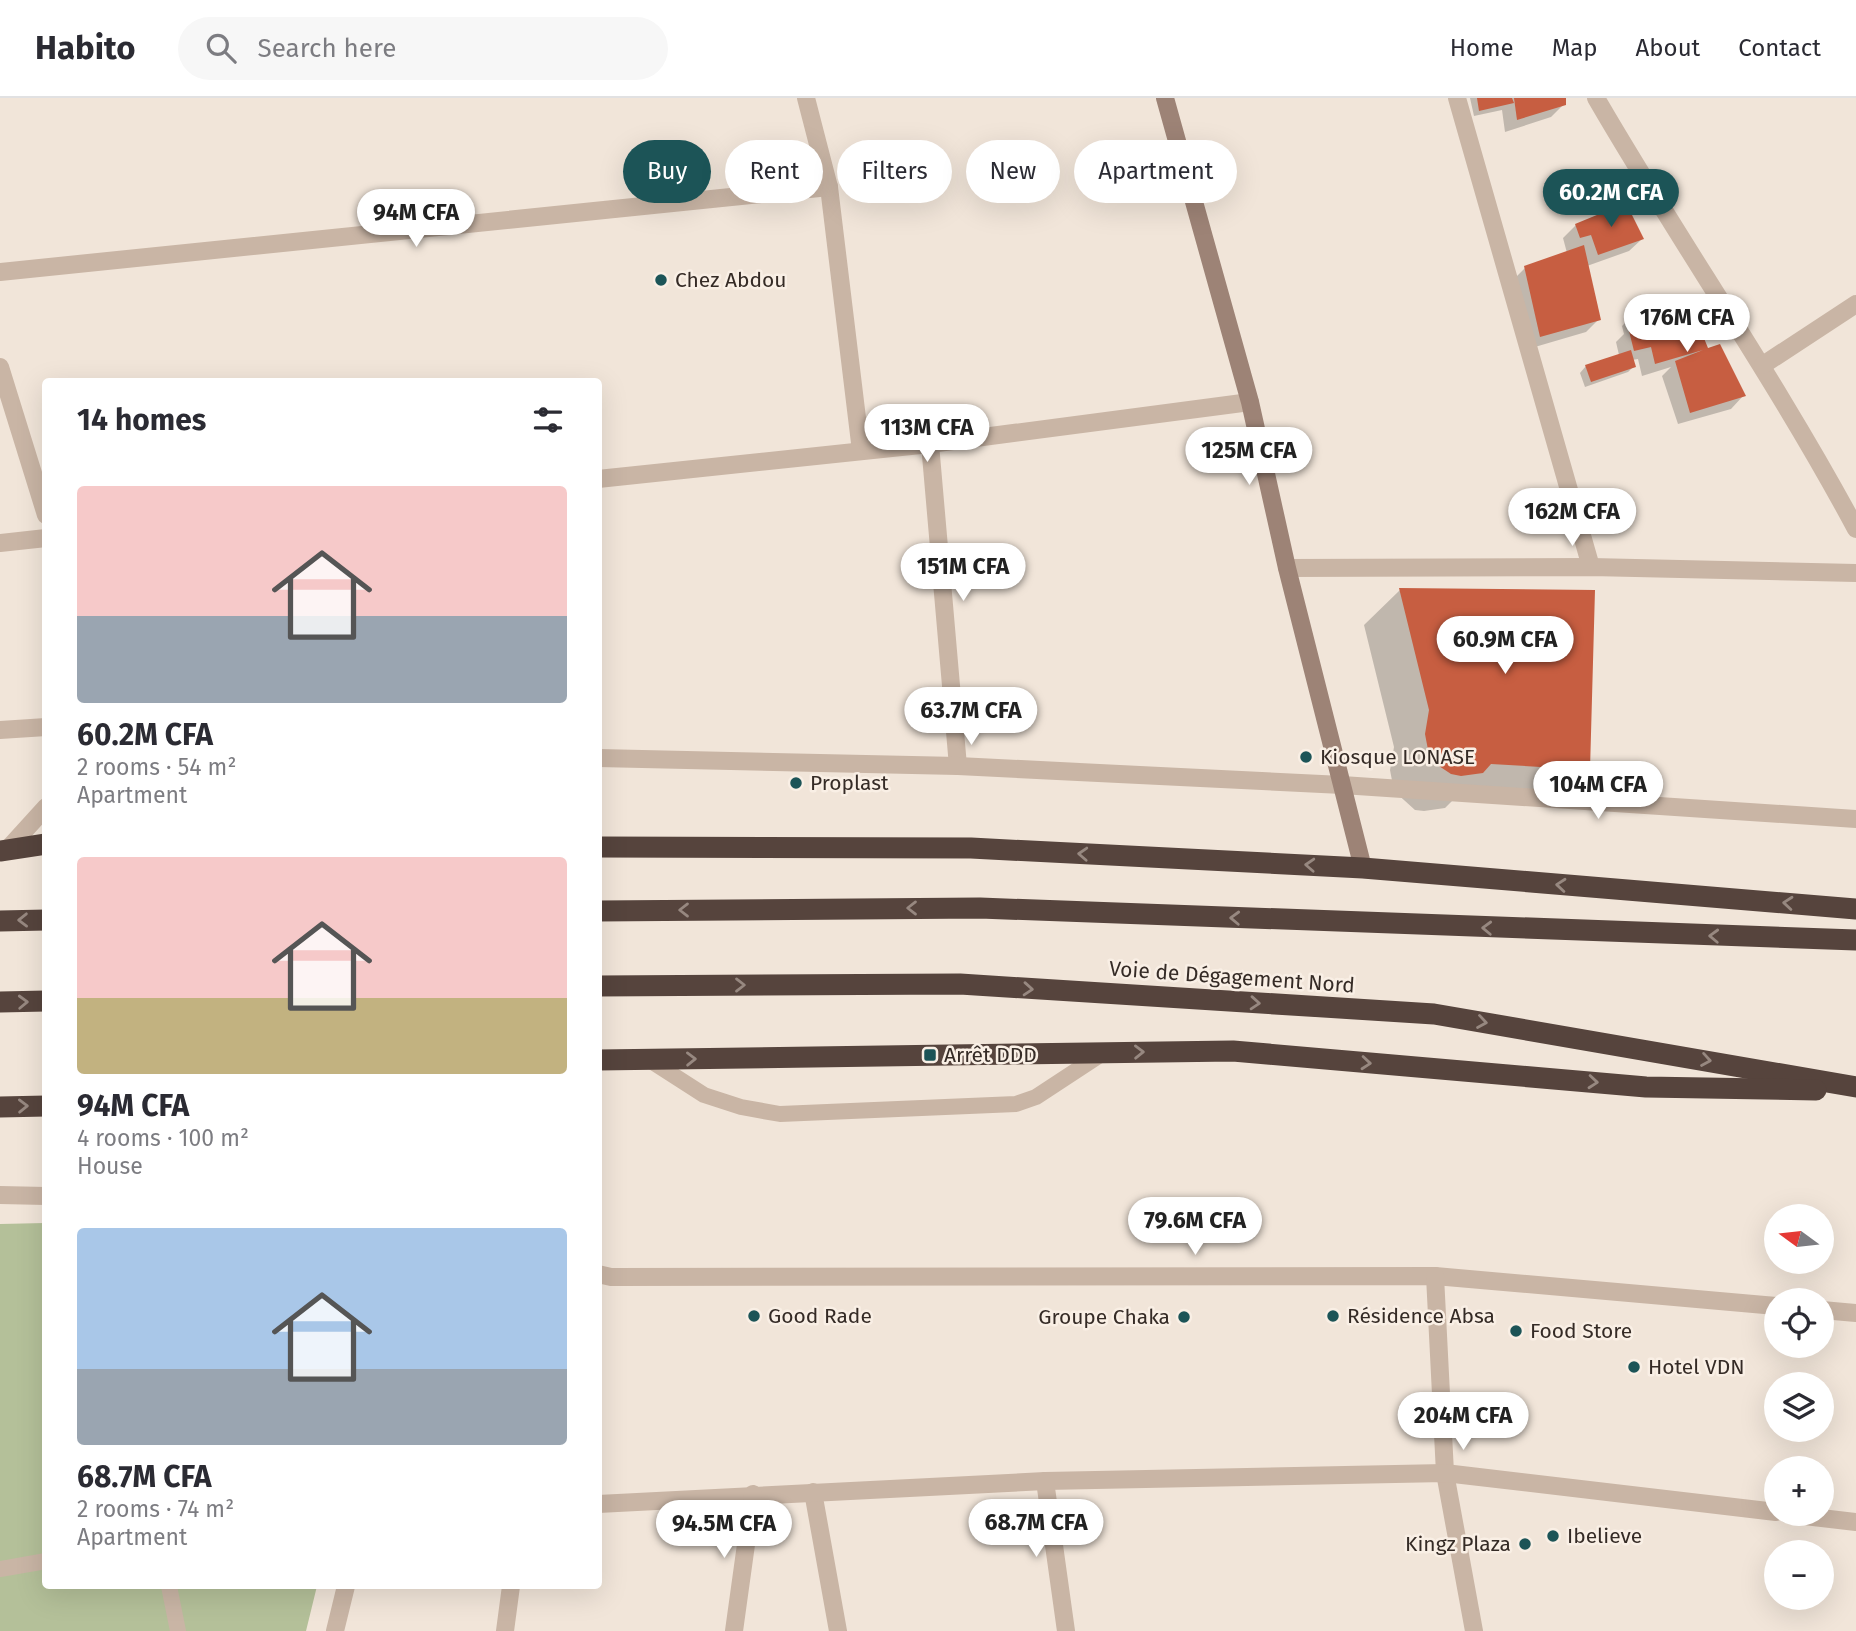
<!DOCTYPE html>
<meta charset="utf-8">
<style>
:root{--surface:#fff;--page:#f7f7f7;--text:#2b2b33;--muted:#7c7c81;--line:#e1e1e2;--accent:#1c5457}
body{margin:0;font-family:"Fira Sans",sans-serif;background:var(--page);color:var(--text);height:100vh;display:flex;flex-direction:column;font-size:26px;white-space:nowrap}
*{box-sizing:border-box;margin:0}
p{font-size:23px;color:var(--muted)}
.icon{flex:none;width:38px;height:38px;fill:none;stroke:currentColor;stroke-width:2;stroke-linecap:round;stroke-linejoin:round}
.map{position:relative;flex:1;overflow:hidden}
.details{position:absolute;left:42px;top:280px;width:560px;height:1211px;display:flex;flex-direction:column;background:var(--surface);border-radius:7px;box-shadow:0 7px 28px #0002}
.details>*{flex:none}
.hud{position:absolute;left:623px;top:42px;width:665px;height:63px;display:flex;gap:14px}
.needle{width:46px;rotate:285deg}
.tools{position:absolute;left:1764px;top:1106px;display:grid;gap:14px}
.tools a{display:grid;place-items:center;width:70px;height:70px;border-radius:50%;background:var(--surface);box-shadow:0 7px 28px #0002;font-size:35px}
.price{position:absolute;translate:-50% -60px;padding:0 16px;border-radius:24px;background:#fff;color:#222;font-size:23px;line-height:46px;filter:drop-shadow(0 2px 4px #0008)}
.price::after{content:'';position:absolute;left:50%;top:42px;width:21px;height:16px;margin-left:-10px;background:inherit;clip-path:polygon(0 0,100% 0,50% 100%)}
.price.selected{background:var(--accent);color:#fff}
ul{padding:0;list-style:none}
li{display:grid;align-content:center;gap:14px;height:371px;padding:0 35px}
li span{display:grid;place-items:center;height:217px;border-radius:7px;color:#555}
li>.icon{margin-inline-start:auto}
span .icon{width:126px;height:126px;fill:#fffc;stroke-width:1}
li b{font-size:30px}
h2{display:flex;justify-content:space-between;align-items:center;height:84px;padding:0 35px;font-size:30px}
.tag{padding:0 24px;border-radius:32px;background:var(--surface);box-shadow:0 7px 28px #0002;font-size:24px;line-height:63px}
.tag.selected{background:var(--accent);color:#fff}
header{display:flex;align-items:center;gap:42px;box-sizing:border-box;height:98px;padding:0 35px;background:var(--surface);border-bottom:2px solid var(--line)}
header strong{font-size:33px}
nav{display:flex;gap:38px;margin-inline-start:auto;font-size:24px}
.search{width:490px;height:63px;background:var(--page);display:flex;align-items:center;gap:18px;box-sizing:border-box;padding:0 24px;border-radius:38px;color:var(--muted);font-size:26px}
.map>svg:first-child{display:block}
</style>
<header>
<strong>Habito</strong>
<div class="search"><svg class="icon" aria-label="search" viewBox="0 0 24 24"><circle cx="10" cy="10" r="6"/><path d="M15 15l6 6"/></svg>Search here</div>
<nav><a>Home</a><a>Map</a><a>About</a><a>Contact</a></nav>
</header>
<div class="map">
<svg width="1856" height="1533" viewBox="0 0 1856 1533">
<rect width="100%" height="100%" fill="#f1e5d9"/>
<path fill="#b4c099" d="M 45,1125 L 46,1488 L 317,1488 L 306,1533 L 0,1533 L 0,1126 Z"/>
<g fill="#0003">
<path d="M 1470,0 L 1564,0 L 1564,6 L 1551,19 L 1505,34 L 1502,12 L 1474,18 Z"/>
<path d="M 1576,127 L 1642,141 L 1629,153 L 1587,168 L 1599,221 L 1586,234 L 1528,251 L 1512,183 L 1525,170 L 1567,155 L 1563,140 Z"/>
<path d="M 1635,215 L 1707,252 L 1743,298 L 1731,311 L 1678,326 L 1662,278 L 1671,269 L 1642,278 L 1638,261 L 1632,262 L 1634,268 L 1628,274 L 1585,289 L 1580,275 L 1586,268 L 1619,257 L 1616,244 L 1624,236 L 1622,228 Z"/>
<path d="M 1400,492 L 1588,671 L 1552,707 L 1454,701 L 1445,710 L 1424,713 L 1415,712 L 1394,693 L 1390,672 L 1394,649 L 1364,527 Z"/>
</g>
<g fill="#c75e41">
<path d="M 1477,0 L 1512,0 L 1514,5 L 1479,13 Z"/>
<path d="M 1514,0 L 1566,0 L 1566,7 L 1517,22 Z"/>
<path d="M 1626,105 L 1644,141 L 1598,157 L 1591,137 L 1580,140 L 1575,126 Z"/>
<path d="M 1584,147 L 1601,222 L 1540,239 L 1524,168 Z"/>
<path d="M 1688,201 L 1708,250 L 1720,246 L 1746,298 L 1690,315 L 1675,263 L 1703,252 L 1655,266 L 1651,249 L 1634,253 L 1628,229 L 1637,225 L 1634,214 Z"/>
<path d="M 1631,252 L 1636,269 L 1591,284 L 1585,267 Z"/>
<path d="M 1399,490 L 1595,492 L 1590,672 L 1491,666 L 1483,675 L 1461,678 L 1451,676 L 1436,666 L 1429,657 L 1425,636 L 1429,612 Z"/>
</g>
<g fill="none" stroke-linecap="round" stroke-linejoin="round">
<g stroke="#c9b5a5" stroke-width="16">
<path d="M 648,961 L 704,997 L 741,1009 L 780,1016 L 1016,1006 L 1036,999 L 1103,955"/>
<path d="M 0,1471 L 46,1463"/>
<path d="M 169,1488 L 178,1533"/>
</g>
<g stroke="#c9b5a5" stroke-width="18">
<path d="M 806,0 L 829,89 L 861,353"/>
<path d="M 1457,0 L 1591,469"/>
<path d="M 1596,0 C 1680,145 1777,283 1856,431"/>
<path d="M 0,174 L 829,89"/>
<path d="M 1763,267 L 1856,206"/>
<path d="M 0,269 L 46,417"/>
<path d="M 930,346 L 958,668"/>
<path d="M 598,381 L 930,346 L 1250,304"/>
<path d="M 0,445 L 46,440"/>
<path d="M 1287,470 L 1591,469 L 1856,475"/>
<path d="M 0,632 L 46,629"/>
<path d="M 598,660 L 958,668 L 1342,687 L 1856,721"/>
<path d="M 6,753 L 46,709"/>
<path d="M 0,1097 L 46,1098"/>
<path d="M 598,1176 L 611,1179 L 1435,1178 L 1776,1208"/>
<path d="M 1435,1178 L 1445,1375 L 1474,1533"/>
<path d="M 1822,1212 L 1856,1215"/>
<path d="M 1045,1383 L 1066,1533"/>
<path d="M 813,1394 L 838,1533"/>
<path d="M 598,1406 L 1045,1383 L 1445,1375 L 1776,1414"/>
<path d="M 1787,1416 L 1856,1424"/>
<path d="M 335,1533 L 346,1488"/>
<path d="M 505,1533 L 511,1488"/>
<path d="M 734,1533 L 753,1396"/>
</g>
<path stroke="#9d8376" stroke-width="18" d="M 1165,0 L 1250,304 L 1287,470 L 1363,770"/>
<g stroke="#56443d" stroke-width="21">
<path d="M 598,749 L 971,750 L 1363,770 L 1856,811"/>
<path d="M 0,753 L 46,746"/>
<path d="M 598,813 L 980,810 L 1856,842"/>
<path d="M 0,823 L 46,822"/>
<path d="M 598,888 L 960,886 L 1434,916 L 1856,989"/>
<path d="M 0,904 L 46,903"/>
<path d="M 598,962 L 1233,953 L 1646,989 L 1816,992"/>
<path d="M 0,1009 L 46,1008"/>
</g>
</g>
<defs><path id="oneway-chevron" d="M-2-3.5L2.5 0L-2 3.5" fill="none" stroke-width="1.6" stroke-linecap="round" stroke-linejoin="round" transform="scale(1.75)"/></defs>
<g stroke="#978880">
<use href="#oneway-chevron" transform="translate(1083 756) rotate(-177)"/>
<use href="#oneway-chevron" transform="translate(1310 767) rotate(-177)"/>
<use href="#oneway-chevron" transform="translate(1561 787) rotate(-175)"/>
<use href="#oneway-chevron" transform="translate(1788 805) rotate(-175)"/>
<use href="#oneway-chevron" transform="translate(912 810) rotate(180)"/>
<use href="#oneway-chevron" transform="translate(684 812) rotate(180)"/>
<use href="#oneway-chevron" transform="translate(1235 820) rotate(-178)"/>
<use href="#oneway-chevron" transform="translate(23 822) rotate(179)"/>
<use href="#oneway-chevron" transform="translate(1487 830) rotate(-178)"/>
<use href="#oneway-chevron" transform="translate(1714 838) rotate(-178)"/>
<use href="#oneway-chevron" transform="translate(740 887)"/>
<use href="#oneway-chevron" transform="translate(1028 891) rotate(4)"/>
<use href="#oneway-chevron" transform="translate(23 904) rotate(-2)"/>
<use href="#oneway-chevron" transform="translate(1255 905) rotate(4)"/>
<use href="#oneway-chevron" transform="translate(1482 924) rotate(9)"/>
<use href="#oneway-chevron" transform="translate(1139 954) rotate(-1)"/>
<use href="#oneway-chevron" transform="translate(691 961) rotate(-1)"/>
<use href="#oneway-chevron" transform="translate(1706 962) rotate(10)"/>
<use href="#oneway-chevron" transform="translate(1366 965) rotate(5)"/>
<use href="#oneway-chevron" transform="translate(1593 984) rotate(5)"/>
<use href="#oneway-chevron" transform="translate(23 1008) rotate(-1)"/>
</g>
<g fill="#1c5457" stroke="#f9efe5" stroke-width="2.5">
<circle cx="661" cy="182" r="7"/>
<circle cx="1306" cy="659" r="7"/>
<circle cx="796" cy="685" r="7"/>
<rect x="923" y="950" width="14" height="14" rx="3.5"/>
<circle cx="754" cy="1218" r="7"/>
<circle cx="1333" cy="1218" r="7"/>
<circle cx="1184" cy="1219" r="7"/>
<circle cx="1516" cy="1233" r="7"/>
<circle cx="1634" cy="1269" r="7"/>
<circle cx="1553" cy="1438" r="7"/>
<circle cx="1525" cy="1446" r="7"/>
</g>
<g text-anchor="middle" stroke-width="5" stroke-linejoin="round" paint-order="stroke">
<g font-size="21" fill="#352b26" stroke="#f9efe5" text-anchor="start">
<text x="675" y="189">Chez Abdou</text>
<text x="1320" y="666">Kiosque LONASE</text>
<text x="810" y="692">Proplast</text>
<text x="944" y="964">Arrêt DDD</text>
<text x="768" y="1225">Good Rade</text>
<text x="1347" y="1225">Résidence Absa</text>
<text x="1170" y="1226" text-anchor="end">Groupe Chaka</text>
<text x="1530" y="1240">Food Store</text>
<text x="1648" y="1276">Hotel VDN</text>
<text x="1567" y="1445">Ibelieve</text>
<text x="1511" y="1453" text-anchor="end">Kingz Plaza</text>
</g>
<g font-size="21" fill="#352b26" stroke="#f9efe5">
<text transform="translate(1232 879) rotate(4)" y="7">Voie de Dégagement Nord</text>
</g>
</g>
</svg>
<div class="tools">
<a><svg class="needle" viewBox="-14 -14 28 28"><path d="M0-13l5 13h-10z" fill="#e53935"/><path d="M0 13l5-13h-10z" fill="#7c7c81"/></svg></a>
<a><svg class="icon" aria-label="locate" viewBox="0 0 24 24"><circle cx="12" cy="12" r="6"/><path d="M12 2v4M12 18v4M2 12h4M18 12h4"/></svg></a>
<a><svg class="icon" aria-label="layers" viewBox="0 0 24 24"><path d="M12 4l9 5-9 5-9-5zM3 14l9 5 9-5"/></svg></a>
<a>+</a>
<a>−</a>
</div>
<b class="price selected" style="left:1611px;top:131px">60.2M CFA</b>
<b class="price" style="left:416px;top:151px">94M CFA</b>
<b class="price" style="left:1687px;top:256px">176M CFA</b>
<b class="price" style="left:927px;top:366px">113M CFA</b>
<b class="price" style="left:1249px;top:389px">125M CFA</b>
<b class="price" style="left:1572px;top:450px">162M CFA</b>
<b class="price" style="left:963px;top:505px">151M CFA</b>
<b class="price" style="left:1505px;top:578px">60.9M CFA</b>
<b class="price" style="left:971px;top:649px">63.7M CFA</b>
<b class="price" style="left:1598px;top:723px">104M CFA</b>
<b class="price" style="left:1195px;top:1159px">79.6M CFA</b>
<b class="price" style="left:1463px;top:1354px">204M CFA</b>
<b class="price" style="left:1036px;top:1461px">68.7M CFA</b>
<b class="price" style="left:724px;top:1462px">94.5M CFA</b>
<div class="hud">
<a class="tag selected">Buy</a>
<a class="tag">Rent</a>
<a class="tag">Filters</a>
<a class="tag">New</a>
<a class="tag">Apartment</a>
</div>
<section class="details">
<h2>14 homes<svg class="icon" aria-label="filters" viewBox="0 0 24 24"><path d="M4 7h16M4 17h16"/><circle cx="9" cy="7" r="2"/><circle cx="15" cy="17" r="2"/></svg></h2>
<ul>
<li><span style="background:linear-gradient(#f6c9c9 60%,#9aa5b1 0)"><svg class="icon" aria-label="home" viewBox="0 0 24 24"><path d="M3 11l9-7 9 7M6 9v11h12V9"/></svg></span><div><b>60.2M CFA</b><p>2 rooms · 54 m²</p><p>Apartment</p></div></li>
<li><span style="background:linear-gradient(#f6c9c9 65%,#c2b280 0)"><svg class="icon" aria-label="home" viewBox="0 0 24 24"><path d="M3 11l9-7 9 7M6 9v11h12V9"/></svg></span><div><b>94M CFA</b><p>4 rooms · 100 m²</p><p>House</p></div></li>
<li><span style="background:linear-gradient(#a9c7e8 65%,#9aa5b1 0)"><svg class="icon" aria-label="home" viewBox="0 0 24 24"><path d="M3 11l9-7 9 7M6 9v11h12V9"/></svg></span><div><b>68.7M CFA</b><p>2 rooms · 74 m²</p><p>Apartment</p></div></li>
</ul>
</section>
</div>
